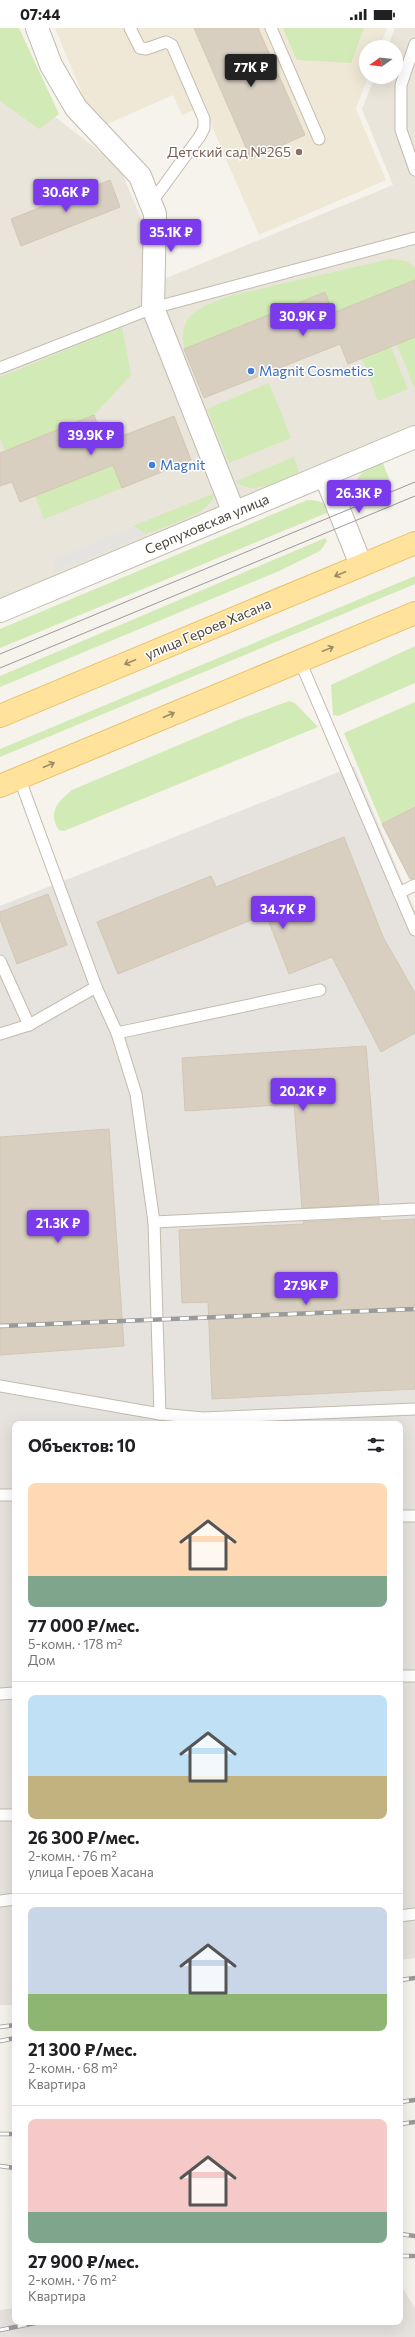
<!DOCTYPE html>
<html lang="ru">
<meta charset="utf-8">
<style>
:root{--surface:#fff;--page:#f6f6f6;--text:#202124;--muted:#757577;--line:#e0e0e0;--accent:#7c3aed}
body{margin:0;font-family:Commissioner,sans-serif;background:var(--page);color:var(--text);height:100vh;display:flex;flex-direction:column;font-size:15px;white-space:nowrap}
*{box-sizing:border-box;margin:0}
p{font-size:13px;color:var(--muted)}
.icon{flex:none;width:22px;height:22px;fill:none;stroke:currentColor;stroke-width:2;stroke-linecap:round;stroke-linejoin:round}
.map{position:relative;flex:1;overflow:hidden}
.side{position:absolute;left:12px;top:1393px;width:391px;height:904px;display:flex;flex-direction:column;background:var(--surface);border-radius:8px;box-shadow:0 4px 16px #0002}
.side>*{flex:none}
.needle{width:26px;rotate:256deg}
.tools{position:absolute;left:359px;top:12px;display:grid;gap:8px}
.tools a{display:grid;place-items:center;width:44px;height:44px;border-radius:50%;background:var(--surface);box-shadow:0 4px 16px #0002;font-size:20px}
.price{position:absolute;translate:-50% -34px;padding:0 9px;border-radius:4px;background:var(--accent);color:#fff;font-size:13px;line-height:26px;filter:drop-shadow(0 1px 2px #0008)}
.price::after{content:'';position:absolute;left:50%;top:24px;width:12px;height:9px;margin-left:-6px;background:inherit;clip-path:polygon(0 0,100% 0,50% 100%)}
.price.selected{background:#222;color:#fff}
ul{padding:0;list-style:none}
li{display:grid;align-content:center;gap:8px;height:212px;padding:0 16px}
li+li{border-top:1px solid var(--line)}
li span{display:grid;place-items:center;height:124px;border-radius:8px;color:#555}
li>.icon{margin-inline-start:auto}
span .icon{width:72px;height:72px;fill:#fffc;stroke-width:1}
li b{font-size:17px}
h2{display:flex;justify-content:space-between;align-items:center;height:48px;padding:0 16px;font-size:17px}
.status{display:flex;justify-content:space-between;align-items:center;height:28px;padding:0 20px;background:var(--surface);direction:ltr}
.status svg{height:11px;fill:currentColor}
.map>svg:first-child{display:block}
</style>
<div class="status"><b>07:44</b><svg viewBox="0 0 49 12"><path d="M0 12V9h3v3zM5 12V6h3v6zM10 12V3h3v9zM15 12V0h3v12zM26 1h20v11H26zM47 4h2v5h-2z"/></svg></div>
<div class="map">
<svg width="415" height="2309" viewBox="0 0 415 2309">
<rect width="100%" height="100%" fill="#f6f3ec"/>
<path fill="#eae5da" d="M 395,0 L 415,0 L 415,416 L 0,591 L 0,53 L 42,79 L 119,138 L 143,195 L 147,258 L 393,157 L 362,81 L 375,49 L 396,49 L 396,19 L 387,19 Z"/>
<g fill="#e6e2dd">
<path d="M 354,738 L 415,883 L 415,1930 L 400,1932 L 400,1396 L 15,1396 L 15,1977 L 0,1977 L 0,878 Z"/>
<path d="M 400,2256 L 415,2280 L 415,2309 L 0,2309 L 0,2282 L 15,2280 L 15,2294 L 400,2294 Z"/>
</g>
<path fill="#efe8d6" d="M 55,0 L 387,0 L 380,19 L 366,19 L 366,49 L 368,49 L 356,81 L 386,152 L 259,207 L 203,78 L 182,87 L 173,67 L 105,97 L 91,87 Z"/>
<g fill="#d2eab5">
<path d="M 0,0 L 19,0 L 59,86 L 39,101 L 0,73 Z"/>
<path d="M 283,0 L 364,0 L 351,35 L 297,32 Z"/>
<path d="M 390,231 L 406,233 L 415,239 L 415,252 L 333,285 L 324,264 L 184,321 C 177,285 202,279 229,268 Z"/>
<path d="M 122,299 L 131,347 L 94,387 L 5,423 L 0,410 L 0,349 Z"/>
<path d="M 415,309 L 415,359 L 414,359 L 397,317 Z"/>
<path d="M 391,319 L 408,361 L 378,373 L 362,331 Z"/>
<path d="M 269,355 L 291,410 L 229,435 L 207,381 Z"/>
<path d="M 294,429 L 299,444 C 282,451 253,470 236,453 Z"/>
<path d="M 382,433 L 392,458 L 355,472 C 351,450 363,441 382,433 Z"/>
<path d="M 113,437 L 122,460 L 44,491 L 35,468 Z"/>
<path d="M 215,465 C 210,487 165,498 146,506 L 133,498 Z"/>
<path d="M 307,472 C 316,472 326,473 329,484 L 0,620 L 0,601 Z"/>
<path d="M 325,510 L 327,513 L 320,523 L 279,543 L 0,659 L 0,648 Z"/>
<path d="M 415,548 L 415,556 L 0,729 L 0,721 Z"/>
<path d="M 415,618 L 415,655 L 338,688 L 333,687 L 331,657 Z"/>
<path d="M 289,673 L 295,675 L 318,699 L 64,803 L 59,802 C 47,785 58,773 72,762 L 238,692 Z"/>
<path d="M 415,674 L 415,779 L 382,796 L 344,705 Z"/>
</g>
<path fill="#e5e3e0" d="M 133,498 L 146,506 L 55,544 L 54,531 Z"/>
<g fill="#d8cfc1" stroke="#d3c7b4">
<path d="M 194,0 L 258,0 L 305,107 L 251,131 Z"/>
<path d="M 110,152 L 120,179 L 21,218 L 11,191 Z"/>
<path d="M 415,252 L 415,309 L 348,336 L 340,316 L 204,370 L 184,321 L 325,264 L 333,285 Z"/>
<path d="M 94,387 L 104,415 L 174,388 L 191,432 L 122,460 L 113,437 L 20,474 L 12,454 L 0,458 L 0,425 Z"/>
<path d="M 415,779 L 415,850 L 410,851 L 382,796 Z"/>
<path d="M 344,809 L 383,909 L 415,965 L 415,1005 L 381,1024 L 332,929 L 289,946 L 266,886 L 118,946 L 97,894 L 211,848 L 216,859 Z"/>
<path d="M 48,866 L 67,917 L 17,936 L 0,891 L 0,884 Z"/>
<path d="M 366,1018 L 379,1176 L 302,1180 L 294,1076 L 185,1083 L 182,1030 Z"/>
<path d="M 109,1101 L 124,1318 L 0,1327 L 0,1109 Z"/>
<path d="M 380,1190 L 380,1193 L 415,1191 L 415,1361 L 212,1371 L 208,1274 L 182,1275 L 179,1202 L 304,1196 L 303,1194 Z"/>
</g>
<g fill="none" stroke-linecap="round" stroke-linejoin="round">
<g stroke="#c2bbae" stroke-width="13">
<g id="service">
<path d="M 130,0 L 140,20 L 146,21 L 166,14 L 172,17 L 204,91 L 204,100 L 200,108 L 151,175"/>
<path d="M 271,0 L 319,111"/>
<path d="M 415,16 L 401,57 L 401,102 L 415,142"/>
<path d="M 0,340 L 153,280 L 415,210"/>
<path d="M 300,633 L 415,902"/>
<path d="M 399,865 L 415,857"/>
<path d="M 0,933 L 29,997"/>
<path d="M 117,1005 L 320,962"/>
<path d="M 0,1006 L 29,997 L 96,959 L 19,749"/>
<path d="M 154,1194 L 415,1181"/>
<path d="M 0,1358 L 160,1386 L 154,1194 L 136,1066 L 117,1005 L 96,959"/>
<path d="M 160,1386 L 203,1390 L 415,1381"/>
<path d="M 0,1467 L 15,1467"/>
<path d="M 400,1488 L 415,1488"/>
<path d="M 400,1648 L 415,1648"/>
<path d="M 0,1666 L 15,1665"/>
<path d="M 0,1787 L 15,1787"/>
<path d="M 0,1873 L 15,1871"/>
<path d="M 400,1888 L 415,1886"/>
</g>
</g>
<g stroke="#c2bbae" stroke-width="24">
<g id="minor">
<path d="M 37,0 L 51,37 L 76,80 L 140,148 L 155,186 L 153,280 L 234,485"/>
<path d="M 325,447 L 361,537"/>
<path d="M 0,583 L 415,409"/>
</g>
</g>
<g stroke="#e6c16a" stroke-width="24">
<g id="primary">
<path d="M 0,688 L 415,515"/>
<path d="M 0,758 L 415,585"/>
</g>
</g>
<use href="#service" stroke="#fff" stroke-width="11"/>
<use href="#minor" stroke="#fff" stroke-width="22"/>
<use href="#primary" stroke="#ffe39c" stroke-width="22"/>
<g stroke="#9a9a9a" stroke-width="1">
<path d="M 0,626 L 415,454"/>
<path d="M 0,640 L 415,468"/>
</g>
<g stroke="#9a9a9a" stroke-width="4.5">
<g id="rail">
<path d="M 0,1298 L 415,1281"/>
<path d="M 400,1952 L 415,1950"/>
<path d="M 0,1999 L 15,1997"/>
<path d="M 0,2013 L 15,2010"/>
<path d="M 400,2074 L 415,2072"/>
<path d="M 400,2096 L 415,2094"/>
<path d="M 0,2106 L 15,2106"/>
<path d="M 0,2138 L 15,2140"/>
<path d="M 400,2206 L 415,2208"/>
<path d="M 400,2228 L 415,2228"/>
<path d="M 0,2302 L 40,2294"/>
</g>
</g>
<use href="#rail" stroke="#fff" stroke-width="3" stroke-dasharray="9" stroke-linecap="butt"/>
</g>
<defs><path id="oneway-shaft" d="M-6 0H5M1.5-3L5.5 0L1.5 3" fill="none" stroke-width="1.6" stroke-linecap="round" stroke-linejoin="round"/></defs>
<g stroke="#9c8c66">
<use href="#oneway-shaft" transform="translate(340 546) rotate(157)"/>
<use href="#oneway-shaft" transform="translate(328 621) rotate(-22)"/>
<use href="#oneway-shaft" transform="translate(130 634) rotate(157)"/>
<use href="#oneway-shaft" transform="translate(169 687) rotate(-23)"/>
<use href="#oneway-shaft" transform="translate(49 737) rotate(-23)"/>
</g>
<circle fill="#8d6e63" stroke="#fff" stroke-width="1.5" cx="299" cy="124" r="4"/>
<g fill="#3f7fe0" stroke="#fff" stroke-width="1.5">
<circle cx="251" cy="343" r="4"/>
<circle cx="152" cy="437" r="4"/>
</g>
<g text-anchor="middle" stroke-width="3" stroke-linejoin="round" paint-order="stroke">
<g font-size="14" fill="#785e54" stroke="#fff" text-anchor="end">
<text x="291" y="129">Детский сад №265</text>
</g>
<g font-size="14" fill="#366cbe" stroke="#fff" text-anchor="start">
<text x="259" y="348">Magnit Cosmetics</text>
<text x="160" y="442">Magnit</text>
</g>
<g font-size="14" fill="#4b4439" stroke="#fff">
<text transform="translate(207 496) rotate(-23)" y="5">Серпуховская улица</text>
<text transform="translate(208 601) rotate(-23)" y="5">улица Героев Хасана</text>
</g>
</g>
</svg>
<div class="tools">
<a><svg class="needle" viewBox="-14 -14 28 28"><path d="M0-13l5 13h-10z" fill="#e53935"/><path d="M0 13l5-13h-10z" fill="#757577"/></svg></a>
</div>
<b class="price selected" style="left:251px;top:60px">77K ₽</b>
<b class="price" style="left:66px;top:185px">30.6K ₽</b>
<b class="price" style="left:171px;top:225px">35.1K ₽</b>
<b class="price" style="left:303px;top:309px">30.9K ₽</b>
<b class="price" style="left:91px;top:428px">39.9K ₽</b>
<b class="price" style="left:359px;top:486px">26.3K ₽</b>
<b class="price" style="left:283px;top:902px">34.7K ₽</b>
<b class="price" style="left:303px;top:1084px">20.2K ₽</b>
<b class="price" style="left:58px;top:1216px">21.3K ₽</b>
<b class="price" style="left:306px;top:1278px">27.9K ₽</b>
<section class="side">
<h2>Объектов: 10<svg class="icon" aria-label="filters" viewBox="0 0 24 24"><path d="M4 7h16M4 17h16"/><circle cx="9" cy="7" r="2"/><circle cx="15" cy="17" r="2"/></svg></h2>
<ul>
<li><span style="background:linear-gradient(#ffd9b3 75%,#7fa58c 0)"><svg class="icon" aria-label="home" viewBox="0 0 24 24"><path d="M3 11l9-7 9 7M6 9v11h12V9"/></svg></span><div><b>77 000 ₽/мес.</b><p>5-комн. · 178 m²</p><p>Дом</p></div></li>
<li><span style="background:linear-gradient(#bfe0f5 65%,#c2b280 0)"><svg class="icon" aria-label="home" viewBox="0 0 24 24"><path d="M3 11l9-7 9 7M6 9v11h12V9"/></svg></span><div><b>26 300 ₽/мес.</b><p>2-комн. · 76 m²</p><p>улица Героев Хасана</p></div></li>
<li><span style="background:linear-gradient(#c9d6e8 70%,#8fb573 0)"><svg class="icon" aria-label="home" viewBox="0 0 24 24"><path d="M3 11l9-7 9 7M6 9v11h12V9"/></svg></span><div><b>21 300 ₽/мес.</b><p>2-комн. · 68 m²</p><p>Квартира</p></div></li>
<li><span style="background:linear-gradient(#f6c9c9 75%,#7fa58c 0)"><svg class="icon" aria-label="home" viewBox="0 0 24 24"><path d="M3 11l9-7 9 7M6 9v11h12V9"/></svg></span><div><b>27 900 ₽/мес.</b><p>2-комн. · 76 m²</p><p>Квартира</p></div></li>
</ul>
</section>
</div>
